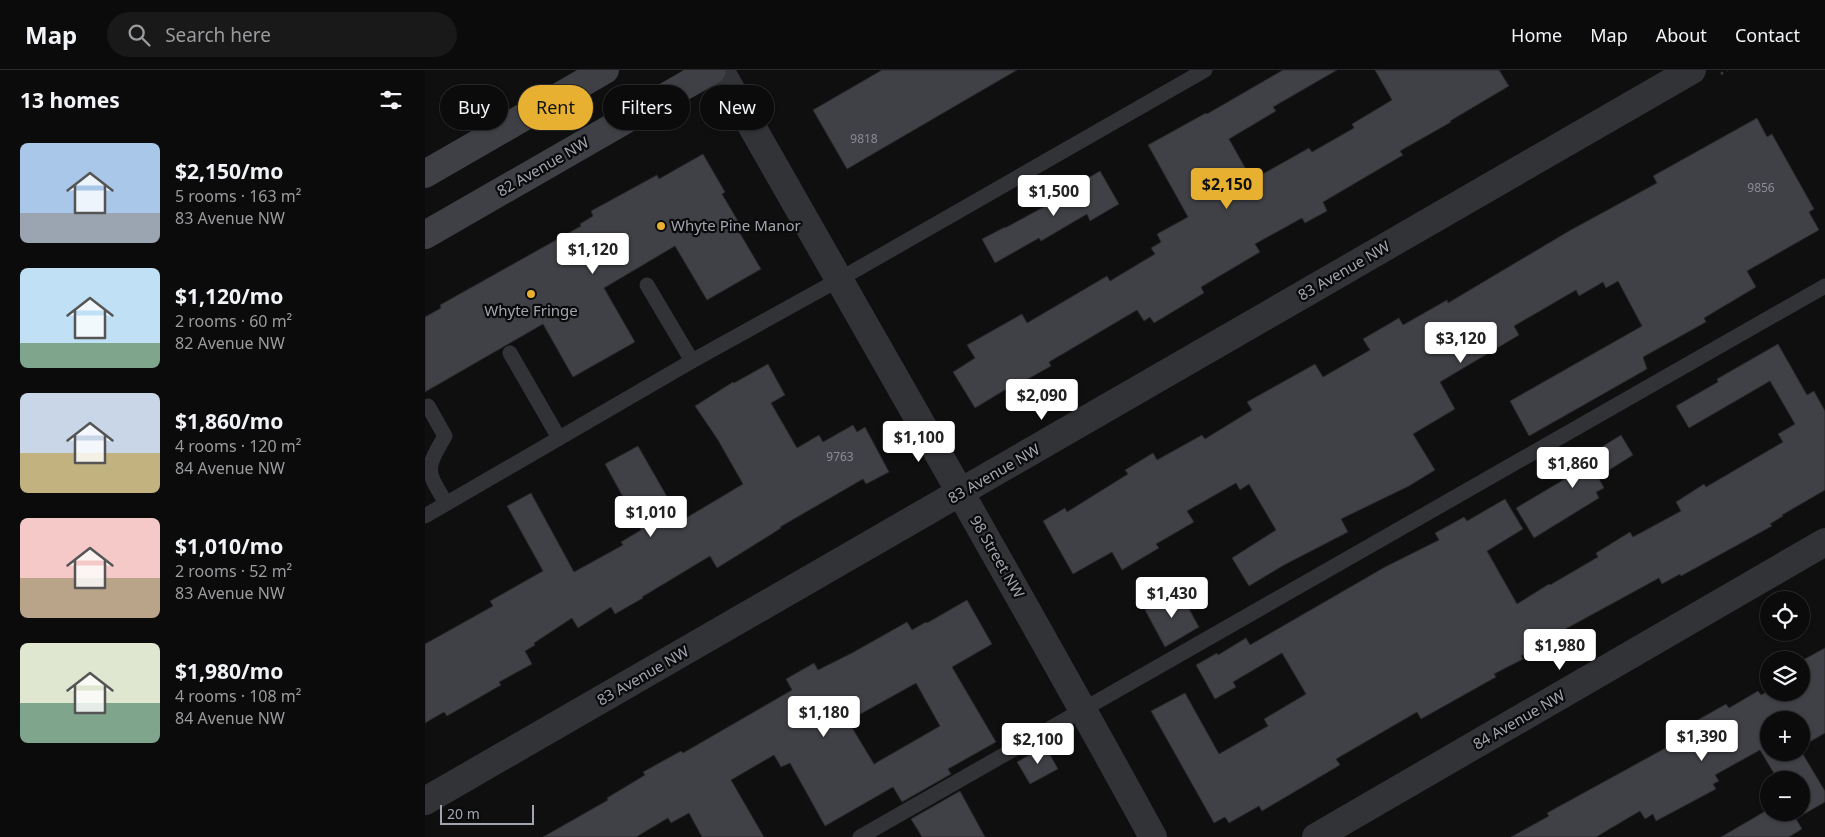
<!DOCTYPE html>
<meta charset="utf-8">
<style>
:root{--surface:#0b0b0c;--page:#19191a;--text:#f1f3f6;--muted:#9a9b9d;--line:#2b2b2d;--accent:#e7b030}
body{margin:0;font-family:"Noto Sans",sans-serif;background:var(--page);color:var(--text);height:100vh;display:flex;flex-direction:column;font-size:19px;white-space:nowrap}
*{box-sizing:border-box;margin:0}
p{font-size:16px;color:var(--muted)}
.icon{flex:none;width:28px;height:28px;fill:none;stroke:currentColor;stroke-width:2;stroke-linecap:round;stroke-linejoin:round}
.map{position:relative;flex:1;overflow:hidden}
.sheet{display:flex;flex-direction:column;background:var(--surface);width:425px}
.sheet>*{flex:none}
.banner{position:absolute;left:15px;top:15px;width:475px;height:45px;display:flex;gap:10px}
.controls{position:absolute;left:1335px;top:521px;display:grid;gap:10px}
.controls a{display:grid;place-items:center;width:50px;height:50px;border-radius:50%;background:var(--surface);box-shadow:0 1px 4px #0004,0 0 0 1px var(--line);font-size:25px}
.scale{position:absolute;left:15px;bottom:12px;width:94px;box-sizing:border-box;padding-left:5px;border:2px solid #a1a5b0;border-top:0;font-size:14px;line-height:18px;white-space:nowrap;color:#a1a5b0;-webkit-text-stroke:4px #0a0a0b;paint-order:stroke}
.price{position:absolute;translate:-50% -42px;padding:0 11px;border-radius:5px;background:#fff;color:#222;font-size:16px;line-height:32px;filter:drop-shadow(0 1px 2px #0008)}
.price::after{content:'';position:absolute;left:50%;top:30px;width:15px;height:11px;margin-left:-8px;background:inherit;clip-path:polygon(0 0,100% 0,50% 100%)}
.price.current{background:var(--accent);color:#111}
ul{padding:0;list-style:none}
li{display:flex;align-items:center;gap:15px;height:125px;padding:0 20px}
li span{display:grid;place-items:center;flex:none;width:140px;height:100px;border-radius:8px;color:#555}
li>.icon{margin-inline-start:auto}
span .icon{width:60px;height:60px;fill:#fffc;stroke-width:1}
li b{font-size:21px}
h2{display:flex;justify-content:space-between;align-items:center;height:60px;padding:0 20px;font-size:21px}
.pill{padding:0 18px;border-radius:22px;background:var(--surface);box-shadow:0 1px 4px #0004,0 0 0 1px var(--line);font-size:18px;line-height:45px}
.pill.current{background:var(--accent);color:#111}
header{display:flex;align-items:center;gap:30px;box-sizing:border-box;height:70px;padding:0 25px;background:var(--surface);border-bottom:1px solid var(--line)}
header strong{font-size:24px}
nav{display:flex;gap:28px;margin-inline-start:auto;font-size:18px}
.search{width:350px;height:45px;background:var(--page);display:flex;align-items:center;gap:12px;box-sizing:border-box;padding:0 18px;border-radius:28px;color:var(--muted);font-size:19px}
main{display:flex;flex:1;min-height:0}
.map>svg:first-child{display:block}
</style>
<header>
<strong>Map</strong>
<div class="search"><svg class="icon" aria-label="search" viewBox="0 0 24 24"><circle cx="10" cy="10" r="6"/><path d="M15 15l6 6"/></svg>Search here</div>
<nav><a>Home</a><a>Map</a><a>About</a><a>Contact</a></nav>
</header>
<main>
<section class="sheet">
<h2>13 homes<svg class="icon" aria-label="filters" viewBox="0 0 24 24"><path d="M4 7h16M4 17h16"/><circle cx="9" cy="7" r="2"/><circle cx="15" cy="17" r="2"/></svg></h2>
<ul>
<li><span style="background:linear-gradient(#a9c7e8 70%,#9aa5b1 0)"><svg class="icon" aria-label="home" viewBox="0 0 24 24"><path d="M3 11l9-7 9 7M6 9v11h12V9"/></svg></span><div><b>$2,150/mo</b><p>5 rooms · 163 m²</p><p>83 Avenue NW</p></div></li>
<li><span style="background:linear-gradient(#bfe0f5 75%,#7fa58c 0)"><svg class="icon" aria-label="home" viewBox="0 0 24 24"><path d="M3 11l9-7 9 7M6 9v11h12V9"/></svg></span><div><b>$1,120/mo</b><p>2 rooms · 60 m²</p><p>82 Avenue NW</p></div></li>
<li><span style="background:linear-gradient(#c9d6e8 60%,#c2b280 0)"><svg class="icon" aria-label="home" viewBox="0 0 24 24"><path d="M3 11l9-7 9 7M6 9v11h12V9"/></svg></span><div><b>$1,860/mo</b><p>4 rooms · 120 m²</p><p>84 Avenue NW</p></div></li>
<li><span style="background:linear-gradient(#f6c9c9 60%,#b9a48a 0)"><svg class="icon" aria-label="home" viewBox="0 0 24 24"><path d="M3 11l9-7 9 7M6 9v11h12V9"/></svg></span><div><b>$1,010/mo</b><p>2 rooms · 52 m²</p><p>83 Avenue NW</p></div></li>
<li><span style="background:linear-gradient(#dfe7d0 60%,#7fa58c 0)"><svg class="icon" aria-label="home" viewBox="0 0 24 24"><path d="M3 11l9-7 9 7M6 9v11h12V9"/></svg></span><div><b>$1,980/mo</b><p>4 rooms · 108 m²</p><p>84 Avenue NW</p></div></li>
</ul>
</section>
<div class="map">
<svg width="1400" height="767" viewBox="0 0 1400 767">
<rect width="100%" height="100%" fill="#0f0f10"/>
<g fill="#404146" stroke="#29292c" fill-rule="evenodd">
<path d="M 457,0 L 592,0 L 422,99 L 388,40 Z"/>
<path d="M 858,0 L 912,0 L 848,37 L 851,41 L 804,69 L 827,110 L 884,78 L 887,82 L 929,58 L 927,54 L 967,30 L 950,0 L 1074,0 L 1084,16 L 1025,51 L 1026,52 L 975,81 L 978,85 L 898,132 L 902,141 L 880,153 L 877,148 L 830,174 L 835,182 L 776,217 L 779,223 L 729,253 L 725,247 L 719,251 L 712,240 L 624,292 L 626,296 L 594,314 L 593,312 L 550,338 L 528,302 L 550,288 L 542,275 L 597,244 L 602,253 L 682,206 L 685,211 L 730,184 L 726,178 L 736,172 L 732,164 L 763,147 L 723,75 L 781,43 L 782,44 Z"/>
<path d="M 1332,48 L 1342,67 L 1347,64 L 1389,139 L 1384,142 L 1394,160 L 1322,201 L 1331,217 L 1279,248 L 1281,252 L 1218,287 L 1222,299 L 1104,366 L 1085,331 L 1217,256 L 1193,211 L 1181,218 L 1178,212 L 1154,226 L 1151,220 L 1089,256 L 1094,265 L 1015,312 L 1030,339 L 988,364 L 1010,400 L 984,416 L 916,449 L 923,462 L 859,495 L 824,516 L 807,488 L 851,460 L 824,414 L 815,420 L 811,413 L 762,441 L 769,452 L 731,474 L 734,478 L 697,500 L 687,482 L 648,504 L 618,451 L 640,438 L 642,442 L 703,404 L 700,400 L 728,383 L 732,390 L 777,365 L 780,369 L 827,340 L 822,332 L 890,294 L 898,307 L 945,280 L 938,269 L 974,248 L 978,255 L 1022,230 L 1023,233 L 1144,161 L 1232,113 L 1228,106 Z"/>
<path d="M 278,84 L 300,122 L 297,124 L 317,158 L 313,160 L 336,199 L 282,230 L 250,176 L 179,218 L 210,272 L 148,307 L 118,254 L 0,322 L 0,247 L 16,238 L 15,235 L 156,156 L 155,154 L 168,146 L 166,141 L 232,105 L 234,109 Z"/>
<path d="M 675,101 L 694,134 L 665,151 L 662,144 L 616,171 L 614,168 L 570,193 L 557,169 L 580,157 L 580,158 L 648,121 L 646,118 Z"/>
<path d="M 1353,274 L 1382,325 L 1389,321 L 1400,341 L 1400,420 L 1357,445 L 1358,446 L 1345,454 L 1347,456 L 1256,506 L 1255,504 L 1237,514 L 1234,508 L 1135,562 L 1096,586 L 1098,589 L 1069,604 L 1071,607 L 996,649 L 992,642 L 911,689 L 915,695 L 837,741 L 834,736 L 804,753 L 800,747 L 789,753 L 726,641 L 760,623 L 794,684 L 843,656 L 839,649 L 881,624 L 857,583 L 808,612 L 811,617 L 790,629 L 771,595 L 792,583 L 793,585 L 821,568 L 825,575 L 960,497 L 1014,470 L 1010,463 L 1039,447 L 1042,451 L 1080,429 L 1098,459 L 1062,481 L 1092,534 L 1124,514 L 1125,515 L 1173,487 L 1171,483 L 1205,462 L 1208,467 L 1256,441 L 1251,432 L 1279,414 L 1281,417 L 1358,372 L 1353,364 L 1370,354 L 1345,311 L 1264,358 L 1251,336 L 1293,312 L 1292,309 Z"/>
<path d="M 343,294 L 360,325 L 346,333 L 372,378 L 394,365 L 398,372 L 428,355 L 432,362 L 440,357 L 464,402 L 441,414 L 438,409 L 355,457 L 356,458 L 342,467 L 292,498 L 285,486 L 217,527 L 218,528 L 190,544 L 186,537 L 153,558 L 147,548 L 109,573 L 110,575 L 100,581 L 107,594 L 74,612 L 76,615 L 22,646 L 19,642 L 0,653 L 0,574 L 68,536 L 65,531 L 118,501 L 82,436 L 106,423 L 149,502 L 198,475 L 196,472 L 216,460 L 180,394 L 213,376 L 256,451 L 318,414 L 293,370 L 270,336 L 308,312 L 309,313 Z"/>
<path d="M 1196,365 L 1208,385 L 1173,407 L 1179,418 L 1171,422 L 1174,428 L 1109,468 L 1091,438 L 1150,403 L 1146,396 Z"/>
<path d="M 754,521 L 774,557 L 740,577 L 720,540 Z"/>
<path d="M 542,530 L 567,574 L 527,597 L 571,672 L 523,699 L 526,704 L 477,732 L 468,717 L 400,756 L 365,693 L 356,697 L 349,685 L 306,710 L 339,767 L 277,767 L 264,743 L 246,753 L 243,748 L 211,767 L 118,767 L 183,730 L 182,728 L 220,705 L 218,702 L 256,681 L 258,683 L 367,620 L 361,609 L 389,593 L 393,600 L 427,583 L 482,552 L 487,560 L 501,552 L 502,553 ZM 491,613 L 515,656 L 449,694 L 423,651 Z"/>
<path d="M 1400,578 L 1400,663 L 1376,677 L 1376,650 L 1344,650 L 1344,682 L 1376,681 L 1400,721 L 1400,732 L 1374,747 L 1372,742 L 1376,742 L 1376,710 L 1353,710 L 1335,680 L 1290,705 L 1294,711 L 1288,714 L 1291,719 L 1231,751 L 1228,744 L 1220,749 L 1215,741 L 1171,767 L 1086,767 L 1124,746 L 1122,743 L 1246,675 L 1241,668 L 1301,634 L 1304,638 L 1333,621 L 1336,625 L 1344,621 L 1344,622 L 1376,622 L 1376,591 Z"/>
<path d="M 620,676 L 633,699 L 605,714 L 592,692 Z"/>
<path d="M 535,721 L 560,767 L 497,767 L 486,749 Z"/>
<path d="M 1344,739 L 1344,742 L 1367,742 L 1377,759 L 1364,767 L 1296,767 Z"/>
</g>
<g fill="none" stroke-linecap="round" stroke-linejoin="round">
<path stroke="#36383c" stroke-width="3" stroke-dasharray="2.5 4" stroke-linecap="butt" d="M 1296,4 L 1302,0"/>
<g stroke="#323337" stroke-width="15">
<path d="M 222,215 L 267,291"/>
<path d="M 85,283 L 134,368"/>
<path d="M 3,336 L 20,366 C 0,400 1,400 21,433"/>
<path d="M 0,446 L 267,291 L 415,209 L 780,0"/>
<path d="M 435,767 L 1400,216"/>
</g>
<g stroke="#323337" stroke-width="28">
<path d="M 295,0 C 439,255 587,509 728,767"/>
<path d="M 0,731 L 1267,0"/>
<path d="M 891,767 L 1400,472"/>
</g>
<g stroke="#3e4045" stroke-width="28">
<path d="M 0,104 L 180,0"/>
<path d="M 0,165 L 287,0"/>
</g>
</g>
<g fill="#e7b030" stroke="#0a0a0b" stroke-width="2">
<circle cx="236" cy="156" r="5"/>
<circle cx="106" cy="224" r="5"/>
</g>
<g text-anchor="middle" stroke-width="4.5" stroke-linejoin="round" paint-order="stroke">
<g font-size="12" fill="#898c96">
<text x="439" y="73">9818</text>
<text x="1336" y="122">9856</text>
<text x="415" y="391">9763</text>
</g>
<g font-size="15" fill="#a1a5b0" stroke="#0a0a0b">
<text transform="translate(118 97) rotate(-30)" y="5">82 Avenue NW</text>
<text transform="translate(919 201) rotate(-30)" y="5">83 Avenue NW</text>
<text transform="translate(569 404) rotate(-30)" y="5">83 Avenue NW</text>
<text transform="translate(572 487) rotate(60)" y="5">98 Street NW</text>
<text transform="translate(218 606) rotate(-30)" y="5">83 Avenue NW</text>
<text transform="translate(1094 650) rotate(-30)" y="5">84 Avenue NW</text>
</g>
<g font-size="15" fill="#a1a5b0" stroke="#0a0a0b" text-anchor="start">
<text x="246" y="161">Whyte Pine Manor</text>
<text x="106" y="246" text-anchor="middle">Whyte Fringe</text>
</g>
</g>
</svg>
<div class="controls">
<a><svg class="icon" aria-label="locate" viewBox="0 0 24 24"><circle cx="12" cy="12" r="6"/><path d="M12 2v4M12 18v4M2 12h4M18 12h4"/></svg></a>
<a><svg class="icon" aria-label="layers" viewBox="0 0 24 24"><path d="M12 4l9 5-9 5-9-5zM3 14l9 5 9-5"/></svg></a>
<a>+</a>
<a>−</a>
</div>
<div class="scale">20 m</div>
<b class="price current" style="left:802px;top:140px">$2,150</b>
<b class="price" style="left:629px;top:147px">$1,500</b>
<b class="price" style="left:168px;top:205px">$1,120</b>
<b class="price" style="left:1036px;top:294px">$3,120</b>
<b class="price" style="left:617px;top:351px">$2,090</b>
<b class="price" style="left:494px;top:393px">$1,100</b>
<b class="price" style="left:1148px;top:419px">$1,860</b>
<b class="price" style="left:226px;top:468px">$1,010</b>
<b class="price" style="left:747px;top:549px">$1,430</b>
<b class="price" style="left:1135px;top:601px">$1,980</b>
<b class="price" style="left:399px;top:668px">$1,180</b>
<b class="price" style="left:1277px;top:692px">$1,390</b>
<b class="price" style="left:613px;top:695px">$2,100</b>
<div class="banner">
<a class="pill">Buy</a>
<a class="pill current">Rent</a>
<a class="pill">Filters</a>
<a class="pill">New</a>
</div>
</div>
</main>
